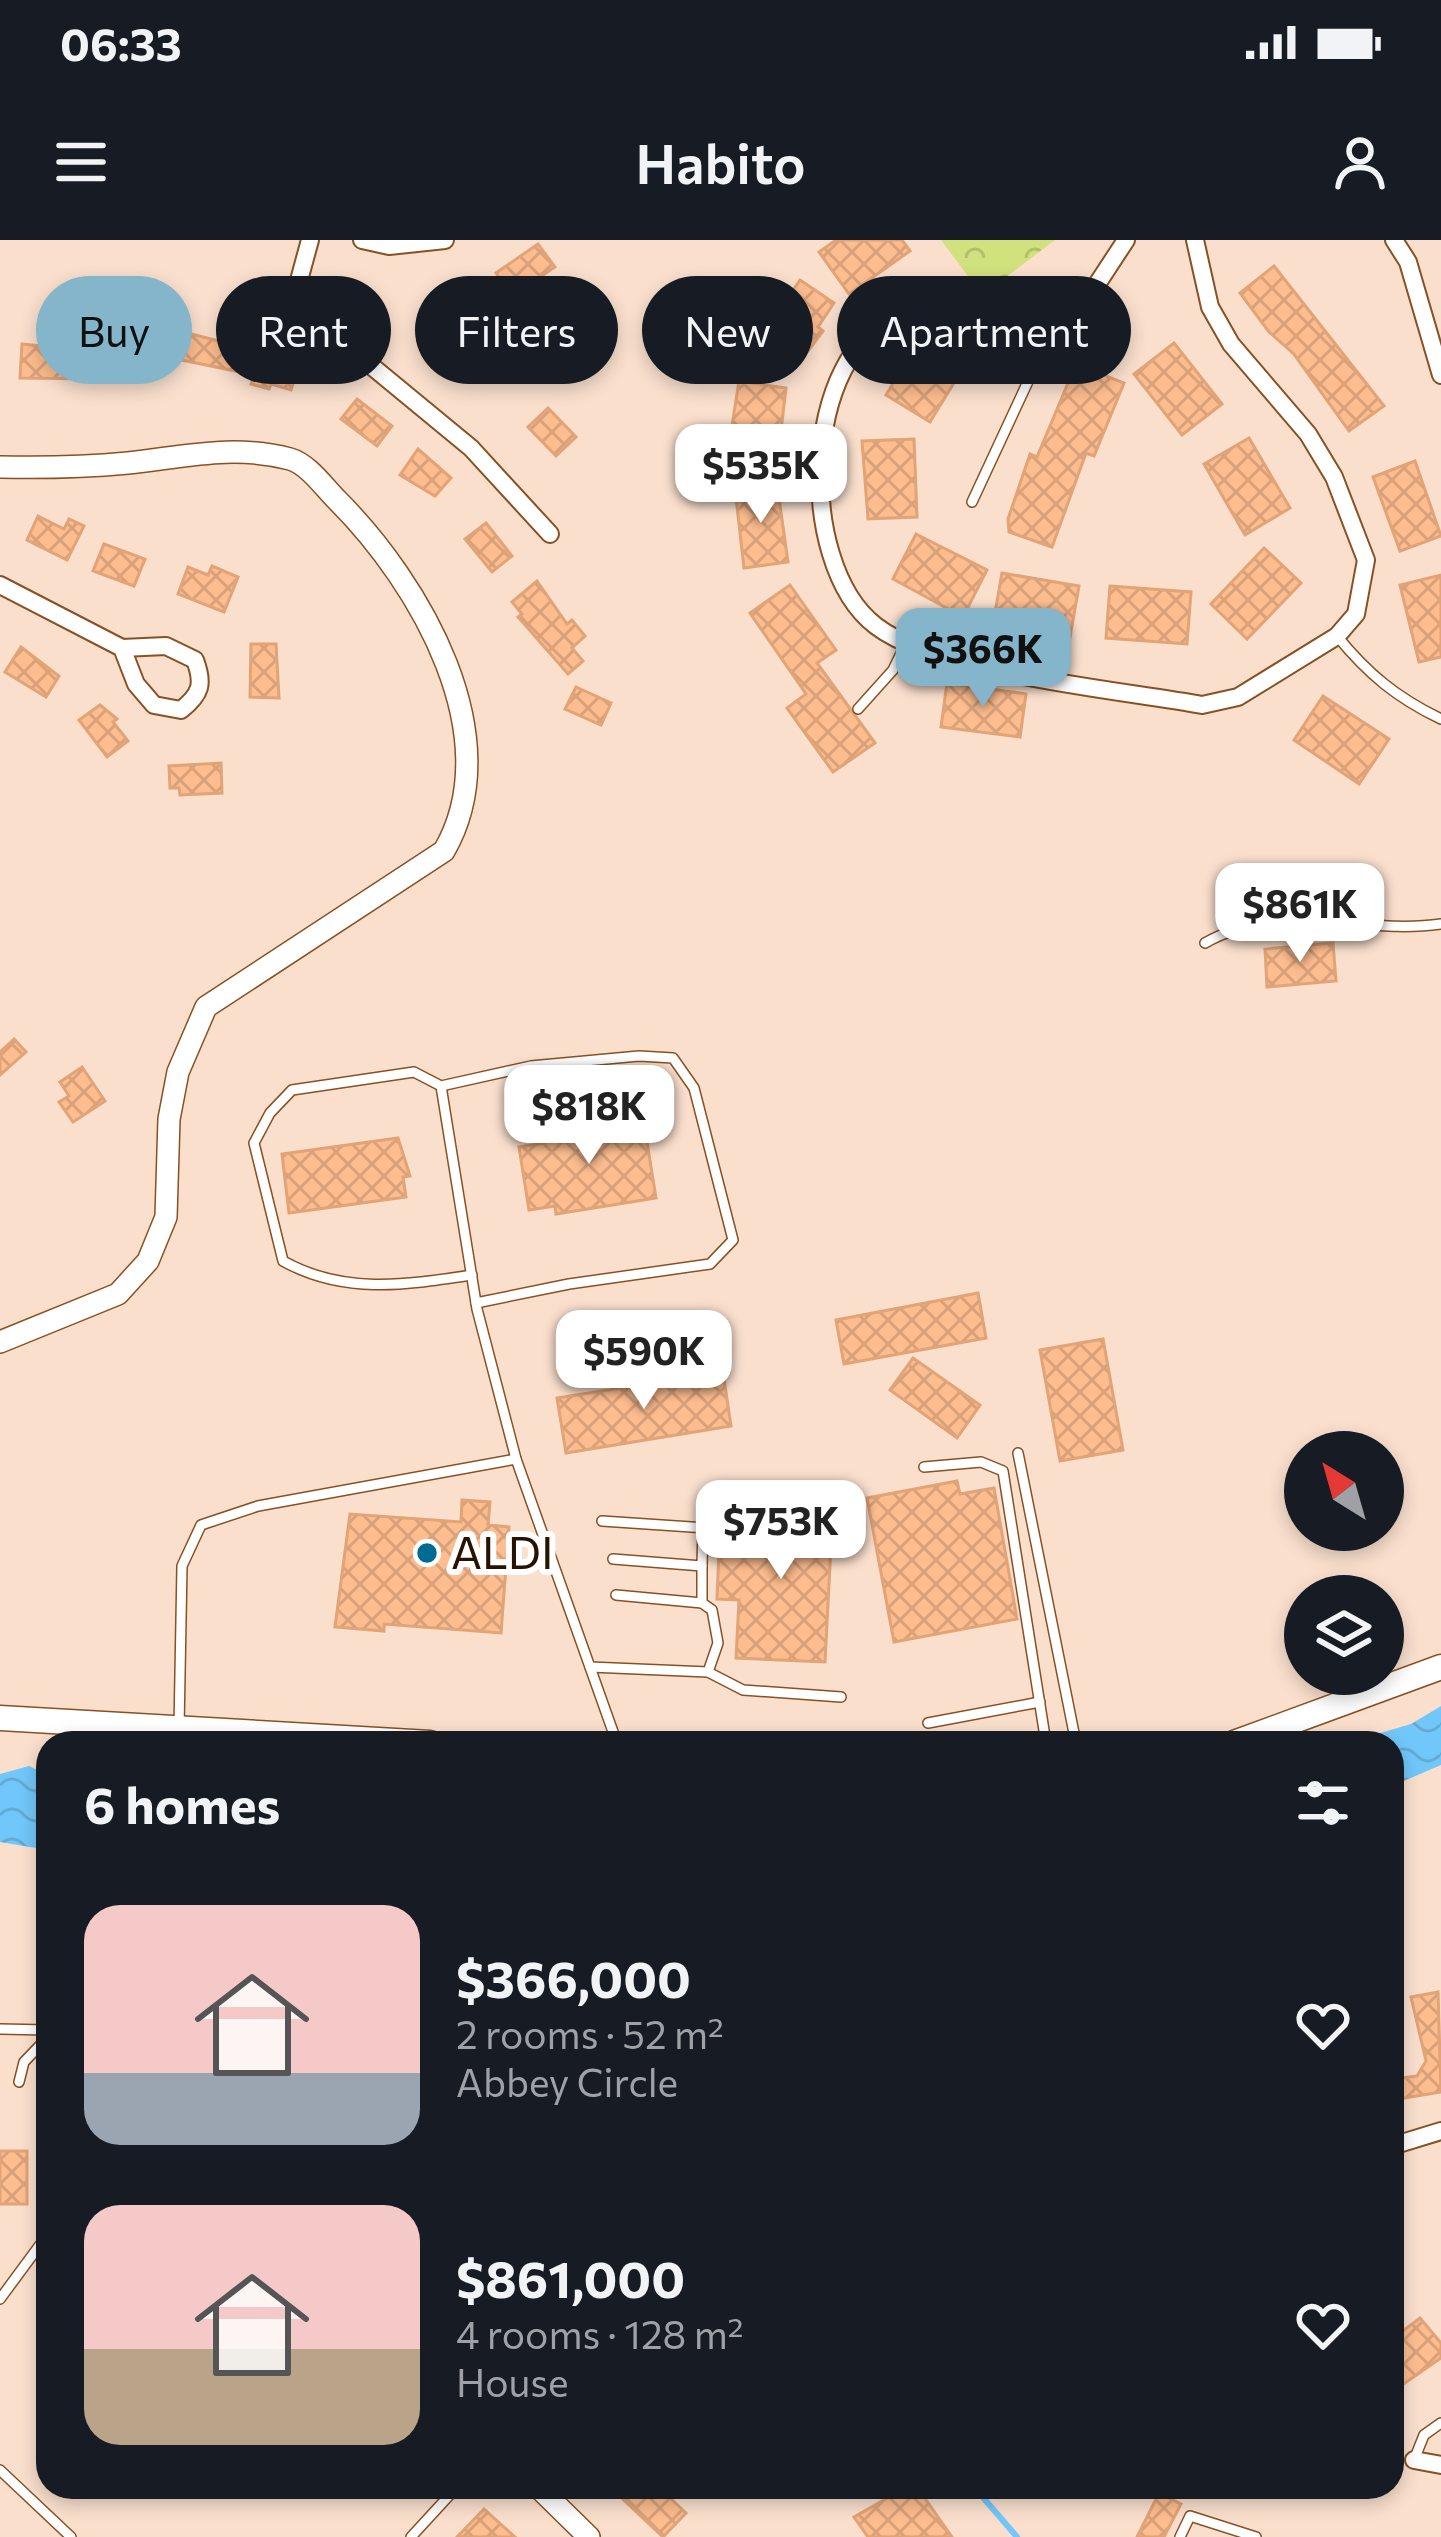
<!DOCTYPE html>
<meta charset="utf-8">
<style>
:root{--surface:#171b24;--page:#20242c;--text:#f1f3f6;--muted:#9ea1a6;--accent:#85b5cb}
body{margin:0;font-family:Commissioner,sans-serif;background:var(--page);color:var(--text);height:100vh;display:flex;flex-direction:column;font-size:45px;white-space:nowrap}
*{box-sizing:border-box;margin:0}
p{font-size:39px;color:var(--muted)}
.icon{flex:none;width:66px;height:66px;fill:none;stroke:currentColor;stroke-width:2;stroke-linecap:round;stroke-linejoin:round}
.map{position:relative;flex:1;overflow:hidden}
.panel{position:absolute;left:36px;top:1491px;width:1368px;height:768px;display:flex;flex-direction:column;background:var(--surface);border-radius:36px;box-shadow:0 6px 18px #0003}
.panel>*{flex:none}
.top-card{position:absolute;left:36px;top:36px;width:1371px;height:108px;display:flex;gap:24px}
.needle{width:78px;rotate:323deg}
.controls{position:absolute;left:1284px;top:1191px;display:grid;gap:24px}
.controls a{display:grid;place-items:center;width:120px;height:120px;border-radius:50%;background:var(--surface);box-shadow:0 6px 18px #0003;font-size:60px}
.price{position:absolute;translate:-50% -102px;padding:0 27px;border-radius:24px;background:#fff;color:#222;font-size:39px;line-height:78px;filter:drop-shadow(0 3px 6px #0008)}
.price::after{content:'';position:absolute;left:50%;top:72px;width:36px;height:27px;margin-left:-18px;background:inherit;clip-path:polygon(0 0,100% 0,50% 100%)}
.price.active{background:var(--accent);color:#111}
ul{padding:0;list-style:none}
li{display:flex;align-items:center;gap:36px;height:300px;padding:0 48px}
li span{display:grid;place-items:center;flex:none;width:336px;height:240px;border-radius:36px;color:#555}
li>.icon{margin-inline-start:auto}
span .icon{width:144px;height:144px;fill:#fffc;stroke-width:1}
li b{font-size:51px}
h2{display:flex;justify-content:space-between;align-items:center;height:144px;padding:0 48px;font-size:51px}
.pill{padding:0 42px;border-radius:54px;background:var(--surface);box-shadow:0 6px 18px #0003;font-size:42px;line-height:108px}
.pill.active{background:var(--accent);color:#111}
.status{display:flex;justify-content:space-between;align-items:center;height:84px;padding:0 60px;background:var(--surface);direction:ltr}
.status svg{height:33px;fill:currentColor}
header{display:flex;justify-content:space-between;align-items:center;height:156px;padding:0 48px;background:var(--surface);font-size:54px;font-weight:600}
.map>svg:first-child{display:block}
</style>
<div class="status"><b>06:33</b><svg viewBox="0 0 49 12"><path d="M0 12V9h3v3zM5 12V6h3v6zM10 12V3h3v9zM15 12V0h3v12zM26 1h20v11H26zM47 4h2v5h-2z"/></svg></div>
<header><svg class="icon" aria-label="menu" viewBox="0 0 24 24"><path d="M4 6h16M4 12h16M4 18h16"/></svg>Habito<svg class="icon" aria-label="person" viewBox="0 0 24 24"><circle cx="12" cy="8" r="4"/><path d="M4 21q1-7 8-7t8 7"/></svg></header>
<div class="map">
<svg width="1441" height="2297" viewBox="0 0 1441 2297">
<defs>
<pattern id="park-crowns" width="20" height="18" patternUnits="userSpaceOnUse" patternTransform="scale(3)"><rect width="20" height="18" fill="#d0e17e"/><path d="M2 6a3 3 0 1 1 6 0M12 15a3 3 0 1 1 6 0" fill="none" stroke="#b3c06b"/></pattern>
<pattern id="water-waves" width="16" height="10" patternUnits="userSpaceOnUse" patternTransform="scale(3)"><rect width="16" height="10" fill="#72c7fa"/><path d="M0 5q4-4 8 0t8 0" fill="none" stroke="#63aad4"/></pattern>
<pattern id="building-cross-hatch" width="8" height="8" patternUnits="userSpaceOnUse" patternTransform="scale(3)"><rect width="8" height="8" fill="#fdbd8f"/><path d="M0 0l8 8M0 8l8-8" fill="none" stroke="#d9a17a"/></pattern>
</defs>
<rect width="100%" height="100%" fill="#fadfcd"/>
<path fill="url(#park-crowns)" d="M 941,0 L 1055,0 L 982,55 Z"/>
<g fill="url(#water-waves)">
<path d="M 1441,1466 L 1441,1525 L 1392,1546 L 1392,1503 L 1346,1503 L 1411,1484 Z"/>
<path d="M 29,1526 L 48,1535 L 48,1610 L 0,1602 L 0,1534 Z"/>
</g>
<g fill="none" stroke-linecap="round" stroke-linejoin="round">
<path stroke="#72c7fa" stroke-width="6" d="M 974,2247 L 1017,2297"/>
</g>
<g fill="url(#building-cross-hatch)" stroke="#e2a376" stroke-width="3">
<path d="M 836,0 L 902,0 L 910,11 L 849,54 L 819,12 Z"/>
<path d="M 538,4 L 555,27 L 512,56 L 496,33 Z"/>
<path d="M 1274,26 L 1384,166 L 1349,191 L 1293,113 L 1269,92 L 1240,53 Z"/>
<path d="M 800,40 L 834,63 L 818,87 L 823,91 L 796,127 L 758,102 Z"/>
<path d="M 926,88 L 971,115 L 930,182 L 886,155 Z"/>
<path d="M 172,89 L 300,122 L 291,150 L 271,144 L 269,149 L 251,144 L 253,139 L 240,132 L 167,117 Z"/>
<path d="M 1174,103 L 1222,164 L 1182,195 L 1134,134 Z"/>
<path d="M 22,104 L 100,112 L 98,139 L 20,138 Z"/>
<path d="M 1076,124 L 1124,143 L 1094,216 L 1086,213 L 1052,307 L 1009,292 L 1008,279 L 1030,214 L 1037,217 Z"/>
<path d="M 739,141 L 786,148 L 777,225 L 727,218 Z"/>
<path d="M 357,159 L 392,186 L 377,206 L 341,179 Z"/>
<path d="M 548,168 L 576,197 L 556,216 L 528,187 Z"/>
<path d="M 1249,198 L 1290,268 L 1245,295 L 1204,224 Z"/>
<path d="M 914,199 L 917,277 L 868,279 L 862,201 Z"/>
<path d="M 418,209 L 451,238 L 435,256 L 400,235 Z"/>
<path d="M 1415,221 L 1441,296 L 1400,311 L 1373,237 Z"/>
<path d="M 777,244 L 788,322 L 744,328 L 735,249 Z"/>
<path d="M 38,276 L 64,289 L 69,279 L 84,286 L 67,320 L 27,300 Z"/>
<path d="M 486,283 L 512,316 L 492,332 L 465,299 Z"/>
<path d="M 916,294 L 987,330 L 963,377 L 893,339 Z"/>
<path d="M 104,304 L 145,319 L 134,346 L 93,331 Z"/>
<path d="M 1264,308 L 1301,343 L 1247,399 L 1211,364 Z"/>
<path d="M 212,326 L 238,337 L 224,372 L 178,354 L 188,327 L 208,335 Z"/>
<path d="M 1002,333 L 1079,346 L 1070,397 L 993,384 Z"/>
<path d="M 1441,335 L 1441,417 L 1419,422 L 1400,345 Z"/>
<path d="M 537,341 L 567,384 L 572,380 L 585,396 L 572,408 L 583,421 L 568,434 L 518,377 L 522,374 L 512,362 Z"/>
<path d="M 790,345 L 836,410 L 817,423 L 875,503 L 833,532 L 787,468 L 806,454 L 750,373 Z"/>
<path d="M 1110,346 L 1191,352 L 1187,404 L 1106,398 Z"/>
<path d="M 251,404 L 276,404 L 279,458 L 250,457 Z"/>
<path d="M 21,407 L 59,436 L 46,457 L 5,432 Z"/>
<path d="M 947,443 L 1026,454 L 1020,497 L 941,487 Z"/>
<path d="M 576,447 L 611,463 L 601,485 L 565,469 Z"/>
<path d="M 1323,456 L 1389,499 L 1359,544 L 1294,500 Z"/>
<path d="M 100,465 L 117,479 L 113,482 L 128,501 L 107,517 L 79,480 Z"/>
<path d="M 221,523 L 222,553 L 180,555 L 179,548 L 170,548 L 169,526 Z"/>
<path d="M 1333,703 L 1336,741 L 1267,747 L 1265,709 Z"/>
<path d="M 14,799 L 26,812 L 0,835 L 0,812 Z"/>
<path d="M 82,827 L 105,861 L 73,882 L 59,862 L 69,856 L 60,842 Z"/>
<path d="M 643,877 L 656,958 L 556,974 L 555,966 L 529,970 L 519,907 L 545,903 L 543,893 Z"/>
<path d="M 398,898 L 410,936 L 403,937 L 406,957 L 289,973 L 282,914 Z"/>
<path d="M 978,1053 L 986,1098 L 844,1124 L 836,1080 Z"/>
<path d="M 1103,1099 L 1123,1210 L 1060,1221 L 1040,1110 Z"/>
<path d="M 913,1118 L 980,1165 L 957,1198 L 890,1150 Z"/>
<path d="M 723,1132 L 731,1186 L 566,1213 L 557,1158 Z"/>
<path d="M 957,1241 L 960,1254 L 994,1248 L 1017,1379 L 894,1402 L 867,1258 Z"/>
<path d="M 462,1260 L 490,1262 L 488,1285 L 509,1287 L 501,1393 L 384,1384 L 384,1391 L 335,1387 L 350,1274 L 461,1282 Z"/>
<path d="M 747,1263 L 833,1267 L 825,1422 L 736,1418 L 739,1360 L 717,1359 L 719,1309 L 745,1310 Z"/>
<path d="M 1438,1752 L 1441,1852 L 1392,1860 L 1392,1839 L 1417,1836 L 1426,1821 L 1411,1757 Z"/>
<rect x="0" y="1911" width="27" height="53"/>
<path d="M 1420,2078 L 1441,2103 L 1441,2118 L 1392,2152 L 1392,2099 Z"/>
<path d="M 610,2247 L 676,2247 L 668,2256 L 686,2273 L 663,2297 Z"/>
<path d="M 907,2247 L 917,2247 L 952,2297 L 868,2297 L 854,2277 Z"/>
<path d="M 1159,2253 L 1181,2264 L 1164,2297 L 1137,2297 Z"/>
<path d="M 484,2269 L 515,2297 L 457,2297 Z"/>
</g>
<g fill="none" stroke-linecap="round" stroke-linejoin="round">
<g stroke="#885123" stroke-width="12">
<g id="service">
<path d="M 972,262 L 1031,135 L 1035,104"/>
<path d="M 1337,396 C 1368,434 1397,458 1441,479"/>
<path d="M 858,469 L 893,430 L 906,403"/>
<path d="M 1205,703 C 1275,662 1365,695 1441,684"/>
<path d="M 441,846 L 477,1069 L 516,1219 L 617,1503"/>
<path d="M 472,1035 C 406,1045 344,1055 283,1021 L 254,903 L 270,873 L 292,850 L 414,832 L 441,846 L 531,826 L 639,816 L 673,818 L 694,848 L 733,1000 L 710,1024 L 569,1044 L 476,1063"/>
<path d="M 1018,1213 L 1076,1503"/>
<path d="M 924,1227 L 981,1222 L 1003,1231 L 1046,1503"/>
<path d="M 602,1281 L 721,1289"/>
<path d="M 613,1319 L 702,1326 L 703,1287"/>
<path d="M 616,1355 L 702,1363 L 712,1370 L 718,1403 L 708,1432"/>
<path d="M 702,1363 L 702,1326"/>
<path d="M 590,1427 L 708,1432 L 743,1450 L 841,1457"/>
<path d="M 928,1483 L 1040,1462"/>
<path d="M 179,1488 L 182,1326 L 201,1285 L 258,1266 L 516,1219"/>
<path d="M 0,1789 L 48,1790"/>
<path d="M 19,1842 L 24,1822 L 48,1797"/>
<path d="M 0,2059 L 48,1994"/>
<path d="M 1414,2220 L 1424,2195 L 1441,2183"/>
<path d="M 0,2230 L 71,2297"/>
<path d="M 411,2297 L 457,2247"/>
<path d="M 1180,2297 L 1190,2276 L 1256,2297"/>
</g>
</g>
<g stroke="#885123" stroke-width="20">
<g id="minor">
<path d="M 310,0 L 295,55 L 306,72 L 471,208 L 550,294"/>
<path d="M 362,0 L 389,6 L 445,0"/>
<path d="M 1126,0 L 1065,93 L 1035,104 C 999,94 950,59 914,68 C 800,96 793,323 876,386 C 939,434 1121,450 1202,465 L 1238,457 L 1337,396 L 1356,374 L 1366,320 L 1334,237 L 1308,194 L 1231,104 L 1210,67 L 1195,0"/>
<path d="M 1394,0 L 1408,22 L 1441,135"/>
<path d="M 0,345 L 122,408 L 166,406 L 195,420 C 204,444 201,454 181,470 L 154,465 L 136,444 L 122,408"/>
<path d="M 1392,1906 L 1441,1891"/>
<path d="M 1414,2220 L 1441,2225"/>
</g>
</g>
<g stroke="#885123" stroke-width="24">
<g id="tertiary">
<path d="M 0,227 C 43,228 85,227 128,223 C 184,217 233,204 290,219 C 308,224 324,247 337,260 C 420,343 510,497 444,611 L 206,767 L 178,832 L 169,879 L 166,977 L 148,1021 L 118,1054 L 0,1102"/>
<path d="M 538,2247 L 589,2297"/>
</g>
</g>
<g stroke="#885123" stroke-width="27">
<g id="secondary">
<path d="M 0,1478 L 430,1503"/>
<path d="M 1234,1503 L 1441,1427"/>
</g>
</g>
<use href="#service" stroke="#fff" stroke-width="9"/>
<use href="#minor" stroke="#fff" stroke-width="16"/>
<use href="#tertiary" stroke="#fff" stroke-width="21"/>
<use href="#secondary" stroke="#fff" stroke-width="24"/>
</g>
<circle fill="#006a97" stroke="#fff" stroke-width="4.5" cx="427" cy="1313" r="12"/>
<g text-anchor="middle" stroke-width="12" stroke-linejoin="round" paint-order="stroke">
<g font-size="45" fill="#281201" stroke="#fff" text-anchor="start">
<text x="451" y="1329">ALDI</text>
</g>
</g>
</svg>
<div class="controls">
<a><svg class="needle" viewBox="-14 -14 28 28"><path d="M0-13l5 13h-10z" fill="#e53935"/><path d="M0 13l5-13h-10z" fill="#9ea1a6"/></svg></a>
<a><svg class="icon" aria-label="layers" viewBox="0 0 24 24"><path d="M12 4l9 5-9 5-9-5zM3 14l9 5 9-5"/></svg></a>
</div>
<b class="price" style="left:761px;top:286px">$535K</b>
<b class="price active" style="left:983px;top:470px">$366K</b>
<b class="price" style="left:1300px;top:725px">$861K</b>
<b class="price" style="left:589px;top:927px">$818K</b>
<b class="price" style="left:644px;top:1172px">$590K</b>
<b class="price" style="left:781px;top:1342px">$753K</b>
<div class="top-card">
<a class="pill active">Buy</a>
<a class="pill">Rent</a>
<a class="pill">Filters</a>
<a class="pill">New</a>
<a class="pill">Apartment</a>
</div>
<section class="panel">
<h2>6 homes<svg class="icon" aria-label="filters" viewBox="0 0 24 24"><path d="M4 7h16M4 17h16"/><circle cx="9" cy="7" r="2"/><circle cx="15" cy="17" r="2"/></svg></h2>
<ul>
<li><span style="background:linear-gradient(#f6c9c9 70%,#9aa5b1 0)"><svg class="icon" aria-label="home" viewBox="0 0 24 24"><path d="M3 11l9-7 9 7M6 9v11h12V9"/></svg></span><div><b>$366,000</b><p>2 rooms · 52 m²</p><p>Abbey Circle</p></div><svg class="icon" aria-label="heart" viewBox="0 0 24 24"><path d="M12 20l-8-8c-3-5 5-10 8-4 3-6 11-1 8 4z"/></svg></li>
<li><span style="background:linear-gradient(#f6c9c9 60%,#b9a48a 0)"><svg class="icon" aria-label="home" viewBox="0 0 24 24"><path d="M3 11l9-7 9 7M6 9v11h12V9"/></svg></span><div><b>$861,000</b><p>4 rooms · 128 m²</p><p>House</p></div><svg class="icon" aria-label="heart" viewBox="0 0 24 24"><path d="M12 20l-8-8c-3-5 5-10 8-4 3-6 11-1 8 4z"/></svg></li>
</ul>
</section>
</div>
